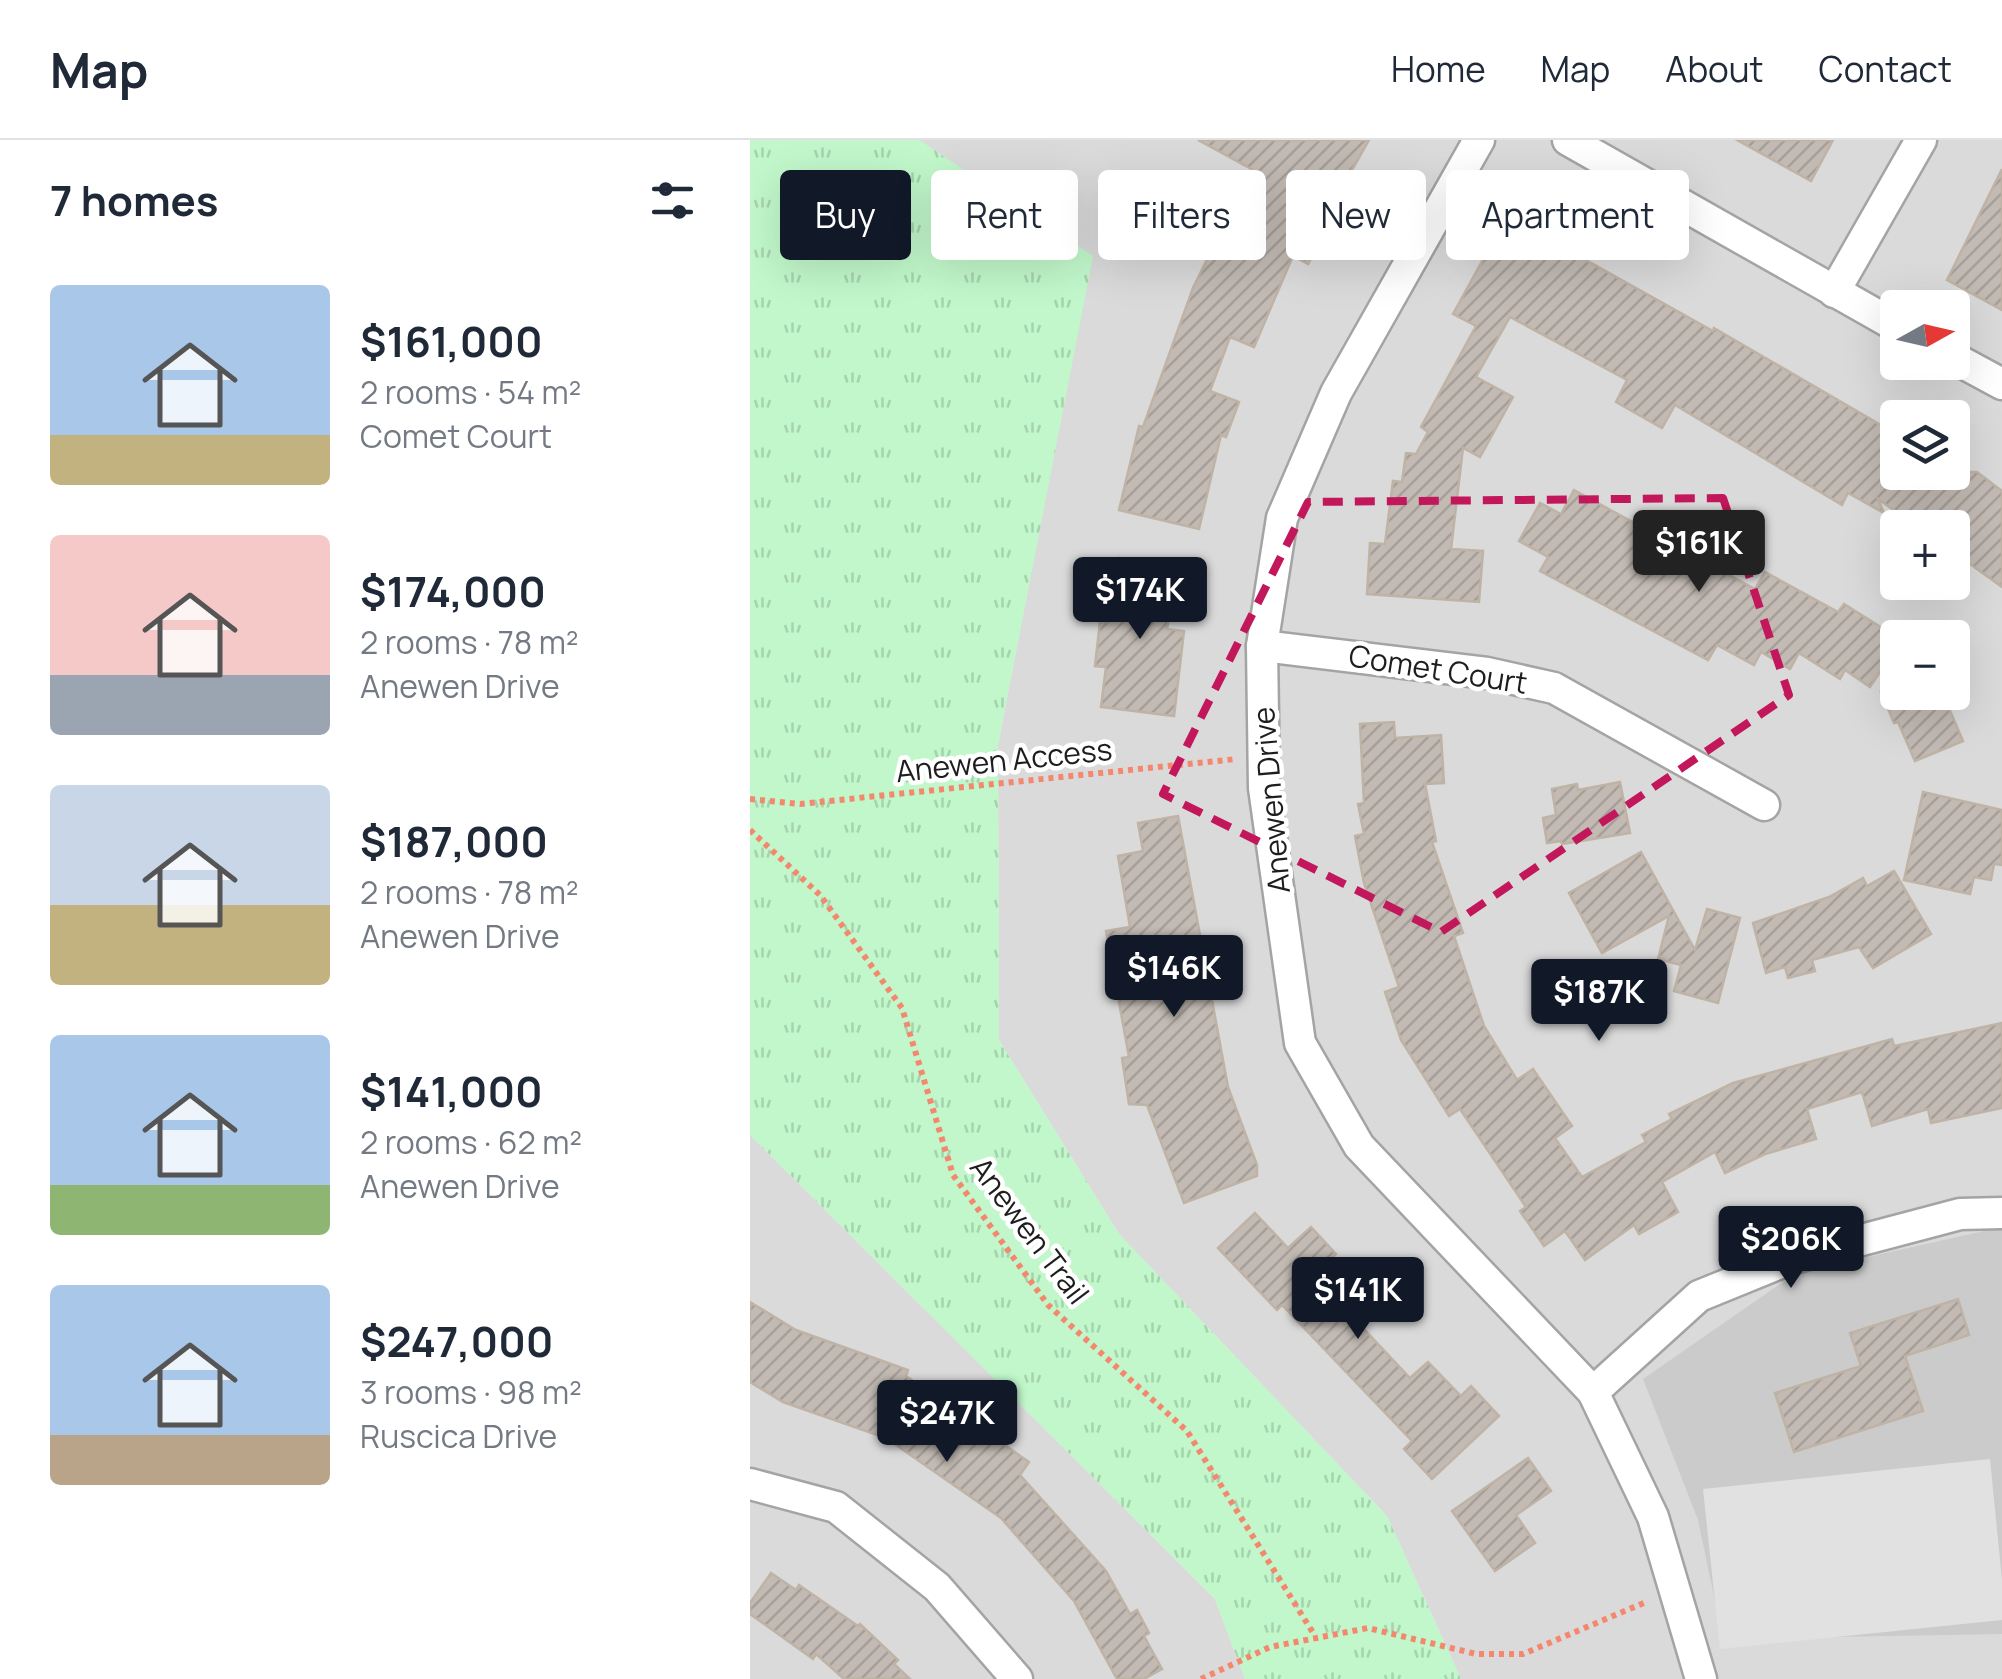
<!DOCTYPE html>
<meta charset="utf-8">
<style>
:root{--surface:#fff;--page:#f2f2f3;--text:#1f2937;--muted:#747a83;--line:#e0e1e3;--accent:#111827}
body{margin:0;font-family:Manrope,sans-serif;background:var(--page);color:var(--text);height:100vh;display:flex;flex-direction:column;font-size:38px;white-space:nowrap}
*{box-sizing:border-box;margin:0}
p{font-size:32px;color:var(--muted)}
.icon{flex:none;width:55px;height:55px;fill:none;stroke:currentColor;stroke-width:2;stroke-linecap:round;stroke-linejoin:round}
.map{position:relative;flex:1;overflow:hidden}
.sheet{display:flex;flex-direction:column;background:var(--surface);width:750px}
.sheet>*{flex:none}
.guide{position:absolute;left:30px;top:30px;width:950px;height:90px;display:flex;gap:20px}
.needle{width:65px;rotate:82deg}
.tools{position:absolute;left:1130px;top:150px;display:grid;gap:20px}
.tools a{display:grid;place-items:center;width:90px;height:90px;border-radius:10px;background:var(--surface);box-shadow:0 10px 40px #0002;font-size:50px}
.price{position:absolute;translate:-50% -85px;padding:0 22px;border-radius:10px;background:var(--accent);color:#fff;font-size:32px;line-height:65px;filter:drop-shadow(0 2px 5px #0008)}
.price::after{content:'';position:absolute;left:50%;top:60px;width:30px;height:22px;margin-left:-15px;background:inherit;clip-path:polygon(0 0,100% 0,50% 100%)}
.price.on{background:#222;color:#fff}
ul{padding:0;list-style:none}
li{display:flex;align-items:center;gap:30px;height:250px;padding:0 50px}
li span{display:grid;place-items:center;flex:none;width:280px;height:200px;border-radius:10px;color:#555}
li>.icon{margin-inline-start:auto}
span .icon{width:120px;height:120px;fill:#fffc;stroke-width:1}
li b{font-size:42px}
h2{display:flex;justify-content:space-between;align-items:center;height:120px;padding:0 50px;font-size:42px}
.pill{padding:0 35px;border-radius:10px;background:var(--surface);box-shadow:0 10px 40px #0002;font-size:35px;line-height:90px}
.pill.on{background:var(--accent);color:#fff}
header{display:flex;align-items:center;gap:60px;box-sizing:border-box;height:140px;padding:0 50px;background:var(--surface);border-bottom:2px solid var(--line)}
header strong{font-size:48px}
nav{display:flex;gap:55px;margin-inline-start:auto;font-size:35px}
main{display:flex;flex:1;min-height:0}
.map>svg:first-child{display:block}
</style>
<header>
<strong>Map</strong>
<nav><a>Home</a><a>Map</a><a>About</a><a>Contact</a></nav>
</header>
<main>
<section class="sheet">
<h2>7 homes<svg class="icon" aria-label="filters" viewBox="0 0 24 24"><path d="M4 7h16M4 17h16"/><circle cx="9" cy="7" r="2"/><circle cx="15" cy="17" r="2"/></svg></h2>
<ul>
<li><span style="background:linear-gradient(#a9c7e8 75%,#c2b280 0)"><svg class="icon" aria-label="home" viewBox="0 0 24 24"><path d="M3 11l9-7 9 7M6 9v11h12V9"/></svg></span><div><b>$161,000</b><p>2 rooms · 54 m²</p><p>Comet Court</p></div></li>
<li><span style="background:linear-gradient(#f6c9c9 70%,#9aa5b1 0)"><svg class="icon" aria-label="home" viewBox="0 0 24 24"><path d="M3 11l9-7 9 7M6 9v11h12V9"/></svg></span><div><b>$174,000</b><p>2 rooms · 78 m²</p><p>Anewen Drive</p></div></li>
<li><span style="background:linear-gradient(#c9d6e8 60%,#c2b280 0)"><svg class="icon" aria-label="home" viewBox="0 0 24 24"><path d="M3 11l9-7 9 7M6 9v11h12V9"/></svg></span><div><b>$187,000</b><p>2 rooms · 78 m²</p><p>Anewen Drive</p></div></li>
<li><span style="background:linear-gradient(#a9c7e8 75%,#8fb573 0)"><svg class="icon" aria-label="home" viewBox="0 0 24 24"><path d="M3 11l9-7 9 7M6 9v11h12V9"/></svg></span><div><b>$141,000</b><p>2 rooms · 62 m²</p><p>Anewen Drive</p></div></li>
<li><span style="background:linear-gradient(#a9c7e8 75%,#b9a48a 0)"><svg class="icon" aria-label="home" viewBox="0 0 24 24"><path d="M3 11l9-7 9 7M6 9v11h12V9"/></svg></span><div><b>$247,000</b><p>3 rooms · 98 m²</p><p>Ruscica Drive</p></div></li>
</ul>
</section>
<div class="map">
<svg width="1252" height="1539" viewBox="0 0 1252 1539">
<defs>
<pattern id="park-tufts" width="24" height="20" patternUnits="userSpaceOnUse" patternTransform="scale(2.5)"><rect width="24" height="20" fill="#c1f7ca"/><path d="M3 7l-1-3M5 7V3M7 7l1-3M15 17l-1-3M17 17v-4M19 17l1-3" fill="none" stroke="#a5d3ad"/></pattern>
<pattern id="building-hatch" width="6" height="6" patternUnits="userSpaceOnUse" patternTransform="scale(2.5)"><rect width="6" height="6" fill="#c2bab3"/><path d="M-1 1l2-2M0 6l6-6M5 7l2-2" fill="none" stroke="#a69f9a"/></pattern>
</defs>
<rect width="100%" height="100%" fill="#eeebe3"/>
<g fill="#dbdada" fill-rule="evenodd">
<path d="M 169,0 L 1252,0 L 1252,1539 L 711,1539 L 637,1376 L 369,1094 L 249,900 L 248,605 L 342,117 ZM 1148,168 L 1202,168 L 1202,222 L 1148,222 ZM 1148,278 L 1202,278 L 1202,332 L 1148,332 ZM 1148,388 L 1202,388 L 1202,442 L 1148,442 ZM 1148,498 L 1202,498 L 1202,552 L 1148,552 Z"/>
<path d="M 0,995 L 465,1459 L 495,1539 L 0,1539 Z"/>
</g>
<path fill="#cbcbcb" d="M 1252,1087 L 1252,1494 L 973,1499 L 948,1380 L 893,1239 L 1046,1133 Z"/>
<path fill="url(#park-tufts)" d="M 0,0 L 169,0 L 343,116 L 248,605 L 249,900 L 369,1094 L 637,1376 L 711,1539 L 495,1539 L 465,1459 L 0,995 Z"/>
<path fill="#e1e1e1" d="M 1240,1319 L 1252,1440 L 1252,1480 L 970,1509 L 953,1349 Z"/>
<g fill="url(#building-hatch)" stroke="#bfb3a6" stroke-width="2.5">
<path d="M 448,0 L 619,0 L 589,53 L 596,57 L 558,124 L 543,116 L 504,207 L 480,197 L 460,251 L 489,262 L 476,297 L 471,295 L 449,389 L 369,370 L 389,286 L 393,287 L 443,148 L 468,97 L 481,103 L 488,82 L 514,36 Z"/>
<path d="M 987,0 L 1083,0 L 1061,41 Z"/>
<path d="M 1252,29 L 1252,170 L 1197,140 Z"/>
<path d="M 757,76 L 963,191 L 964,188 L 1148,295 L 1148,332 L 1227,332 L 1252,351 L 1252,447 L 1202,411 L 1202,388 L 1169,388 L 1128,359 L 1134,373 L 1098,353 L 1092,365 L 925,265 L 912,288 L 866,262 L 877,240 L 760,177 L 726,237 L 763,257 L 730,317 L 713,308 L 701,409 L 733,411 L 729,462 L 617,454 L 620,403 L 635,404 L 643,341 L 652,342 L 656,313 L 666,314 L 678,292 L 671,287 L 726,186 L 703,174 Z"/>
<path d="M 824,350 L 1005,449 L 1015,432 L 1088,472 L 1094,464 L 1148,498 L 1148,505 L 1120,547 L 1095,530 L 1090,539 L 1049,513 L 1040,529 L 1011,512 L 1004,525 L 967,505 L 958,520 L 790,431 L 798,417 L 769,401 L 790,363 L 811,374 Z"/>
<path d="M 369,418 L 427,434 L 417,489 L 434,491 L 424,576 L 351,567 L 356,527 L 345,526 L 350,481 L 357,482 Z"/>
<path d="M 1131,552 L 1192,552 L 1213,601 L 1165,621 L 1148,582 L 1144,583 Z"/>
<path d="M 644,582 L 645,598 L 691,595 L 694,643 L 675,644 L 686,701 L 682,702 L 713,793 L 704,796 L 734,886 L 767,940 L 783,929 L 822,986 L 805,998 L 832,1037 L 896,1002 L 892,995 L 922,979 L 919,974 L 983,943 L 1142,899 L 1144,906 L 1252,883 L 1252,968 L 1181,983 L 1178,969 L 1122,986 L 1112,952 L 1057,969 L 1066,999 L 1015,1014 L 975,1033 L 965,1012 L 912,1042 L 928,1072 L 889,1094 L 884,1085 L 835,1120 L 815,1091 L 794,1106 L 770,1071 L 776,1067 L 710,969 L 699,976 L 651,900 L 635,852 L 649,847 L 614,743 L 605,696 L 614,694 L 608,664 L 614,663 L 610,584 Z"/>
<path d="M 870,642 L 880,693 L 812,704 L 811,701 L 797,703 L 793,678 L 806,675 L 802,649 L 827,644 L 828,650 Z"/>
<path d="M 1173,652 L 1252,670 L 1252,725 L 1244,724 L 1241,740 L 1224,737 L 1220,754 L 1154,740 Z"/>
<path d="M 428,676 L 478,947 L 507,1025 L 507,1036 L 434,1063 L 397,965 L 379,964 L 372,918 L 379,917 L 356,791 L 380,787 L 368,716 L 393,711 L 388,683 Z"/>
<path d="M 891,712 L 945,810 L 957,769 L 990,778 L 968,863 L 924,851 L 931,825 L 908,819 L 919,776 L 852,813 L 819,753 Z"/>
<path d="M 1144,731 L 1181,794 L 1123,828 L 1109,807 L 1062,820 L 1065,831 L 1038,838 L 1035,827 L 1016,833 L 1003,783 L 1079,757 L 1113,738 L 1117,746 Z"/>
<path d="M 505,1073 L 538,1108 L 561,1087 L 586,1114 L 581,1119 L 615,1154 L 597,1171 L 660,1238 L 678,1222 L 711,1256 L 721,1246 L 749,1276 L 682,1339 L 654,1309 L 662,1301 L 532,1165 L 527,1170 L 468,1108 Z"/>
<path d="M 1208,1159 L 1219,1195 L 1155,1216 L 1173,1271 L 1044,1312 L 1025,1253 L 1111,1226 L 1100,1193 Z"/>
<path d="M 0,1162 L 46,1190 L 158,1230 L 156,1236 L 279,1322 L 270,1335 L 356,1431 L 380,1474 L 387,1470 L 399,1493 L 394,1496 L 412,1529 L 394,1539 L 367,1539 L 324,1461 L 251,1378 L 136,1298 L 33,1262 L 0,1242 Z"/>
<path d="M 778,1318 L 801,1351 L 766,1375 L 785,1403 L 745,1431 L 702,1371 Z"/>
<path d="M 21,1433 L 46,1450 L 49,1445 L 108,1486 L 110,1484 L 148,1520 L 144,1524 L 160,1539 L 94,1539 L 66,1514 L 63,1519 L 0,1474 L 0,1463 Z"/>
</g>
<g fill="none" stroke-linecap="round" stroke-linejoin="round">
<g stroke="#a4a4a4" stroke-width="35">
<g id="street">
<path d="M 729,0 L 586,253 L 532,378 L 512,506 L 514,648 L 550,903 L 609,1006 L 843,1252 L 903,1377 L 951,1539"/>
<path d="M 818,0 L 1148,187"/>
<path d="M 1084,152 L 1171,0"/>
<path d="M 1202,217 L 1252,244"/>
<path d="M 512,506 L 737,533 L 804,548 L 1014,665"/>
<path d="M 843,1252 L 949,1156 L 1040,1119 L 1210,1074 L 1252,1073"/>
<path d="M 0,1344 L 86,1367 L 187,1447 L 267,1539"/>
</g>
</g>
<g stroke="#f4886e" stroke-width="6" stroke-dasharray="5 5" stroke-linecap="butt">
<path d="M 0,659 L 50,664 L 486,619"/>
<path d="M 0,690 L 70,755 L 152,868 L 203,1035 L 298,1165 L 437,1291 L 565,1496"/>
<path d="M 451,1539 L 520,1507 L 618,1488 L 726,1514 L 773,1514 L 896,1462"/>
</g>
<use href="#street" stroke="#fff" stroke-width="30"/>
</g>
<path fill="none" stroke="#c2185b" stroke-width="8" stroke-dasharray="20 12" stroke-linejoin="round" d="M 973,358 L 1039,555 L 691,792 L 413,654 L 558,362 Z"/>
<g text-anchor="middle" stroke-width="9" stroke-linejoin="round" paint-order="stroke">
<g font-size="30" fill="#1d1d1d" stroke="#fff">
<text transform="translate(688 530) rotate(9)" y="10">Comet Court</text>
<text transform="translate(254 621) rotate(-6)" y="10">Anewen Access</text>
<text transform="translate(522 660) rotate(-95)" y="10">Anewen Drive</text>
<text transform="translate(279 1091) rotate(53)" y="10">Anewen Trail</text>
</g>
</g>
</svg>
<div class="tools">
<a><svg class="needle" viewBox="-14 -14 28 28"><path d="M0-13l5 13h-10z" fill="#e53935"/><path d="M0 13l5-13h-10z" fill="#747a83"/></svg></a>
<a><svg class="icon" aria-label="layers" viewBox="0 0 24 24"><path d="M12 4l9 5-9 5-9-5zM3 14l9 5 9-5"/></svg></a>
<a>+</a>
<a>−</a>
</div>
<b class="price on" style="left:949px;top:455px">$161K</b>
<b class="price" style="left:390px;top:502px">$174K</b>
<b class="price" style="left:424px;top:880px">$146K</b>
<b class="price" style="left:849px;top:904px">$187K</b>
<b class="price" style="left:1041px;top:1151px">$206K</b>
<b class="price" style="left:608px;top:1202px">$141K</b>
<b class="price" style="left:197px;top:1325px">$247K</b>
<div class="guide">
<a class="pill on">Buy</a>
<a class="pill">Rent</a>
<a class="pill">Filters</a>
<a class="pill">New</a>
<a class="pill">Apartment</a>
</div>
</div>
</main>
